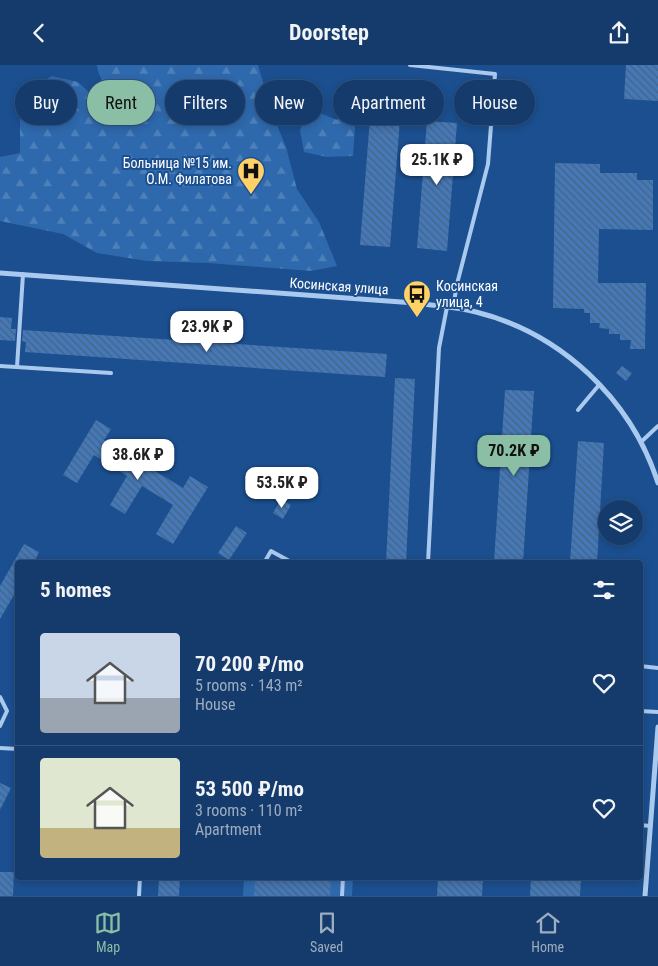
<!DOCTYPE html>
<meta charset="utf-8">
<style>
:root{--surface:#143b6b;--page:#1d4271;--text:#f1f3f6;--muted:#9dadc1;--line:#33557e;--accent:#8abfa5}
body{margin:0;font-family:"Roboto Condensed",sans-serif;background:var(--page);color:var(--text);height:100vh;display:flex;flex-direction:column;font-size:19px;white-space:nowrap}
*{box-sizing:border-box;margin:0}
p{font-size:16px;color:var(--muted)}
.icon{flex:none;width:28px;height:28px;fill:none;stroke:currentColor;stroke-width:2;stroke-linecap:round;stroke-linejoin:round}
.map{position:relative;flex:1;overflow:hidden}
.panel{position:absolute;left:15px;top:495px;width:628px;height:320px;display:flex;flex-direction:column;background:var(--surface);border-radius:5px;box-shadow:0 2px 8px #0003,0 0 0 1px var(--line)}
.panel>*{flex:none}
.top-card{position:absolute;left:15px;top:15px;width:629px;height:45px;display:flex;gap:10px}
.tools{position:absolute;left:598px;top:435px;display:grid;gap:10px}
.tools a{display:grid;place-items:center;width:45px;height:45px;border-radius:50%;background:var(--surface);box-shadow:0 2px 8px #0003,0 0 0 1px var(--line);font-size:25px}
.price{position:absolute;translate:-50% -42px;padding:0 11px;border-radius:10px;background:#fff;color:#222;font-size:16px;line-height:32px;filter:drop-shadow(0 1px 2px #0008)}
.price::after{content:'';position:absolute;left:50%;top:30px;width:15px;height:11px;margin-left:-8px;background:inherit;clip-path:polygon(0 0,100% 0,50% 100%)}
.price.current{background:var(--accent);color:#111}
ul{padding:0;list-style:none}
li{display:flex;align-items:center;gap:15px;height:125px;padding:0 25px}
li+li{border-top:1px solid var(--line)}
li span{display:grid;place-items:center;flex:none;width:140px;height:100px;border-radius:5px;color:#555}
li>.icon{margin-inline-start:auto}
span .icon{width:60px;height:60px;fill:#fffc;stroke-width:1}
li b{font-size:21px}
h2{display:flex;justify-content:space-between;align-items:center;height:60px;padding:0 25px;font-size:21px}
.pill{padding:0 18px;border-radius:22px;background:var(--surface);box-shadow:0 2px 8px #0003,0 0 0 1px var(--line);font-size:18px;line-height:45px}
.pill.current{background:var(--accent);color:#111}
header{display:flex;justify-content:space-between;align-items:center;height:65px;padding:0 25px;background:var(--surface);font-size:22px;font-weight:700}
.tab-bar{display:flex;justify-content:space-around;align-items:center;height:70px;border-top:1px solid var(--line);background:var(--surface);font-size:14px;color:var(--muted)}
.tab-bar a{display:grid;justify-items:center;gap:2px}
.tab-bar .current{color:var(--accent)}
.map>svg:first-child{display:block}
</style>
<header><svg class="icon" aria-label="back" viewBox="0 0 24 24"><path d="M15 5l-7 7 7 7"/></svg>Doorstep<svg class="icon" aria-label="share" viewBox="0 0 24 24"><path d="M12 15V3M7 8l5-5 5 5M5 13v7h14v-7"/></svg></header>
<div class="map">
<svg width="658" height="831" viewBox="0 0 658 831">
<defs>
<pattern id="forest-firs" width="22" height="20" patternUnits="userSpaceOnUse" patternTransform="scale(1.25)"><rect width="22" height="20" fill="#2e69ad"/><path d="M5 1l3.5 6h-7zM16 11l3.5 6h-7z" fill="#4d80b9"/></pattern>
<pattern id="building-back-hatch" width="6" height="6" patternUnits="userSpaceOnUse" patternTransform="scale(1.25)"><rect width="6" height="6" fill="#4478b7"/><path d="M-1 5l2 2M0 0l6 6M5-1l2 2" fill="none" stroke="#486282"/></pattern>
</defs>
<rect width="100%" height="100%" fill="#1b4f8f"/>
<g fill="url(#forest-firs)">
<path d="M 97,0 L 258,0 L 272,48 L 286,82 L 297,124 L 319,157 L 337,201 L 311,206 L 208,198 L 147,196 L 97,188 L 63,169 L 0,156 L 0,92 L 20,88 L 20,45 L 25,26 L 52,11 L 78,17 L 118,54 L 129,56 L 145,49 L 142,37 C 137,37 130,38 126,36 C 112,31 98,15 97,0 Z"/>
<path d="M 358,21 L 353,91 L 327,92 L 304,87 L 300,65 L 308,50 L 320,48 L 337,55 L 348,34 Z"/>
</g>
<path fill="#2e69ad" d="M 244,813 L 353,813 L 352,831 L 243,831 Z"/>
<g fill="url(#building-back-hatch)">
<path d="M 626,0 L 658,0 L 658,36 L 624,34 Z"/>
<path d="M 370,53 L 400,55 L 390,182 L 360,180 Z"/>
<path d="M 427,56 L 457,58 L 447,186 L 417,183 Z"/>
<path d="M 555,98 L 600,99 L 600,108 L 637,108 L 637,115 L 653,115 L 653,165 L 599,164 L 598,218 L 646,218 L 645,284 L 630,284 L 631,275 L 620,275 L 620,269 L 609,269 L 609,264 L 599,263 L 600,258 L 590,258 L 590,248 L 584,248 L 584,244 L 553,243 Z"/>
<path d="M 0,252 L 12,253 L 11,264 L 16,264 L 15,276 L 0,275 Z"/>
<path d="M 23,265 L 387,289 L 385,312 L 25,287 L 26,277 L 22,276 Z"/>
<path d="M 622,301 L 632,308 L 626,316 L 616,308 Z"/>
<path d="M 395,313 L 415,314 L 406,498 L 386,498 Z"/>
<path d="M 505,325 L 534,326 L 523,498 L 494,498 Z"/>
<path d="M 96,355 L 111,364 L 104,375 L 183,423 L 190,411 L 208,422 L 173,479 L 156,469 L 173,440 L 142,421 L 125,449 L 110,440 L 127,411 L 94,390 L 77,418 L 63,410 Z"/>
<path d="M 578,376 L 604,378 L 597,498 L 570,498 Z"/>
<path d="M 264,409 L 274,416 L 270,423 L 259,417 Z"/>
<path d="M 281,434 L 291,440 L 283,454 L 273,448 Z"/>
<path d="M 236,461 L 247,468 L 229,495 L 218,488 Z"/>
<path d="M 24,479 L 39,487 L 34,498 L 18,498 L 18,523 L 0,554 L 0,521 Z"/>
<path d="M 0,718 L 11,723 L 0,745 Z"/>
<path d="M 0,807 L 14,807 L 13,831 L 0,831 Z"/>
<path d="M 159,812 L 180,812 L 179,831 L 158,831 Z"/>
<path d="M 255,812 L 331,812 L 330,831 L 254,831 Z"/>
<path d="M 438,812 L 483,812 L 482,831 L 437,831 Z"/>
<path d="M 531,812 L 581,812 L 580,831 L 530,831 Z"/>
</g>
<g fill="none" stroke-linecap="round" stroke-linejoin="round">
<g stroke="#a9c9ee" stroke-width="4">
<path d="M 410,0 L 495,9 L 488,99 L 457,219 L 453,243"/>
<path d="M 0,301 L 111,308"/>
<path d="M 17,302 L 23,209"/>
<path d="M 578,345 L 599,320"/>
<path d="M 641,377 L 658,361"/>
<path d="M 264,498 L 271,486 L 293,498"/>
<path d="M 428,498 L 439,283 L 447,242"/>
<path d="M 640,601 L 658,603"/>
<path d="M 0,632 L 7,646 L 0,661"/>
<path d="M 640,646 L 658,647"/>
<path d="M 0,683 L 18,684"/>
<path d="M 640,760 L 650,761"/>
<path d="M 139,831 L 140,812"/>
<path d="M 342,831 L 343,812"/>
</g>
<g stroke="#a9c9ee" stroke-width="5">
<path d="M 0,208 L 415,238 C 435,241 456,242 476,247 C 561,268 631,334 658,418"/>
<path d="M 645,831 L 658,662"/>
</g>
</g>
<defs>
<g id="hospital-pin" transform="scale(1.4375)"><path d="M0 17L-7.5 6A9.5 9.5 0 1 1 7.5 6Z" fill="#ffd166" stroke="#1b4f8f"/><path d="M-5-5h3v3.5h4V-5h3V5h-3V1.5h-4V5h-3Z" fill="#111"/></g>
<g id="bus-pin" transform="scale(1.4375)"><path d="M0 17L-7.5 6A9.5 9.5 0 1 1 7.5 6Z" fill="#ffd166" stroke="#1b4f8f"/><path d="M-5-6H5V4H4V6H2V4H-2V6H-4V4H-5ZM-3.5-4V0h7V-4ZM-3.5 1.2v1.5H-2V1.2ZM2 1.2v1.5H3.5V1.2Z" fill="#111"/></g>
</defs>
<g fill-rule="evenodd">
<use href="#hospital-pin" x="251" y="106"/>
<use href="#bus-pin" x="417" y="229"/>
</g>
<g text-anchor="middle" stroke-width="4" stroke-linejoin="round" paint-order="stroke">
<g font-size="14" fill="#fff" stroke="#1b4f8f" text-anchor="end">
<text x="232" y="103">Больница №15 им.<tspan x="232" dy="16">О.М. Филатова</tspan></text>
<text x="436" y="226" text-anchor="start">Косинская<tspan x="436" dy="16">улица, 4</tspan></text>
</g>
<g font-size="14" fill="#fff" stroke="#1b4f8f">
<text transform="translate(339 221) rotate(4)" y="5">Косинская улица</text>
</g>
</g>
</svg>
<div class="tools">
<a><svg class="icon" aria-label="layers" viewBox="0 0 24 24"><path d="M12 4l9 5-9 5-9-5zM3 14l9 5 9-5"/></svg></a>
</div>
<b class="price" style="left:437px;top:121px">25.1K ₽</b>
<b class="price" style="left:207px;top:288px">23.9K ₽</b>
<b class="price current" style="left:514px;top:412px">70.2K ₽</b>
<b class="price" style="left:138px;top:416px">38.6K ₽</b>
<b class="price" style="left:282px;top:444px">53.5K ₽</b>
<div class="top-card">
<a class="pill">Buy</a>
<a class="pill current">Rent</a>
<a class="pill">Filters</a>
<a class="pill">New</a>
<a class="pill">Apartment</a>
<a class="pill">House</a>
</div>
<section class="panel">
<h2>5 homes<svg class="icon" aria-label="filters" viewBox="0 0 24 24"><path d="M4 7h16M4 17h16"/><circle cx="9" cy="7" r="2"/><circle cx="15" cy="17" r="2"/></svg></h2>
<ul>
<li><span style="background:linear-gradient(#c9d6e8 65%,#9aa5b1 0)"><svg class="icon" aria-label="home" viewBox="0 0 24 24"><path d="M3 11l9-7 9 7M6 9v11h12V9"/></svg></span><div><b>70 200 ₽/mo</b><p>5 rooms · 143 m²</p><p>House</p></div><svg class="icon" aria-label="heart" viewBox="0 0 24 24"><path d="M12 20l-8-8c-3-5 5-10 8-4 3-6 11-1 8 4z"/></svg></li>
<li><span style="background:linear-gradient(#dfe7d0 70%,#c2b280 0)"><svg class="icon" aria-label="home" viewBox="0 0 24 24"><path d="M3 11l9-7 9 7M6 9v11h12V9"/></svg></span><div><b>53 500 ₽/mo</b><p>3 rooms · 110 m²</p><p>Apartment</p></div><svg class="icon" aria-label="heart" viewBox="0 0 24 24"><path d="M12 20l-8-8c-3-5 5-10 8-4 3-6 11-1 8 4z"/></svg></li>
</ul>
</section>
</div>
<nav class="tab-bar">
<a class="current"><svg class="icon" aria-label="map" viewBox="0 0 24 24"><path d="M3 6l6-2 6 2 6-2v14l-6 2-6-2-6 2zM9 4v14M15 6v14"/></svg>Map</a>
<a><svg class="icon" aria-label="saved" viewBox="0 0 24 24"><path d="M7 4h10v16l-5-4-5 4z"/></svg>Saved</a>
<a><svg class="icon" aria-label="home" viewBox="0 0 24 24"><path d="M3 11l9-7 9 7M6 9v11h12V9"/></svg>Home</a>
</nav>
